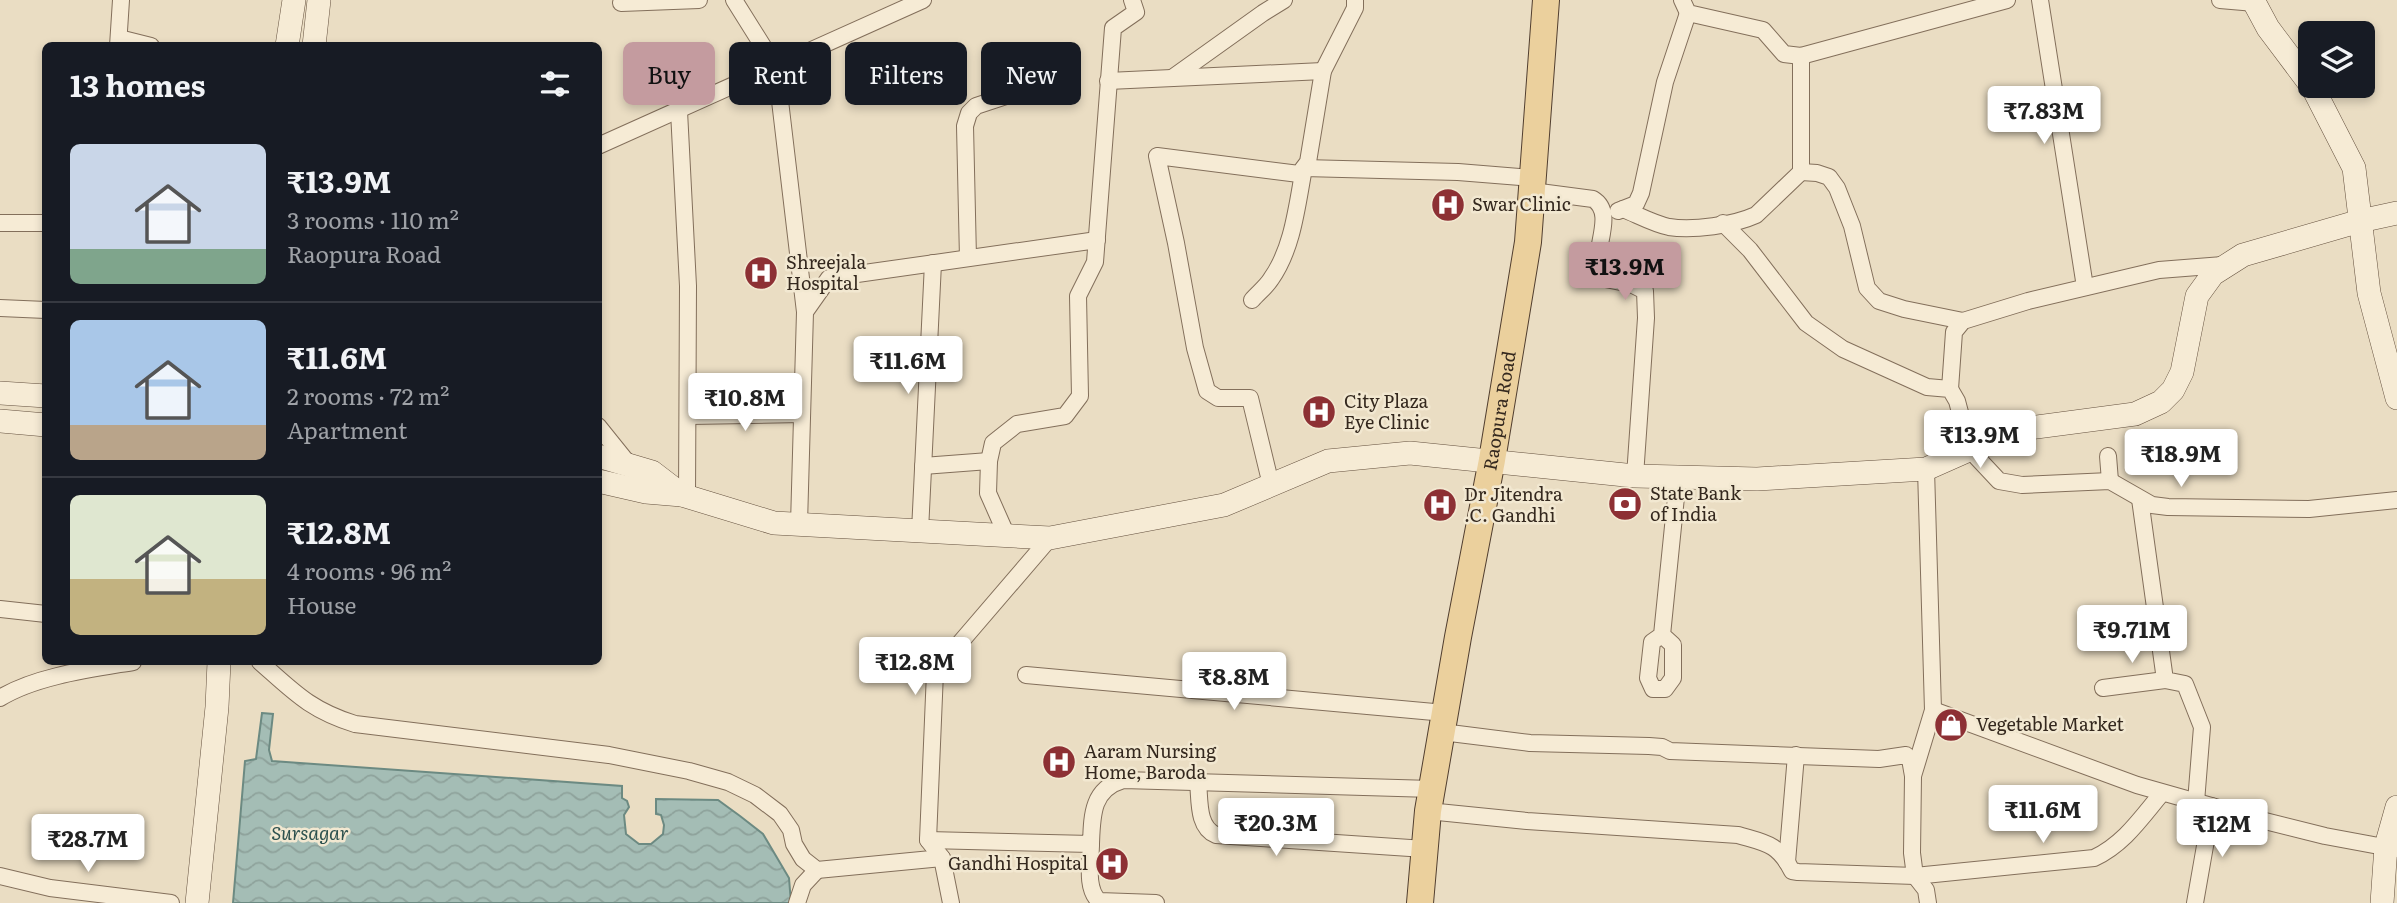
<!DOCTYPE html>
<meta charset="utf-8">
<style>
:root{--surface:#171b24;--page:#242831;--text:#f1f3f6;--muted:#9ea1a6;--line:#363941;--accent:#c49b9f}
body{margin:0;font-family:Literata,serif;background:var(--page);color:var(--text);height:100vh;display:flex;flex-direction:column;font-size:26px;white-space:nowrap}
*{box-sizing:border-box;margin:0}
p{font-size:23px;color:var(--muted)}
.icon{flex:none;width:38px;height:38px;fill:none;stroke:currentColor;stroke-width:2;stroke-linecap:round;stroke-linejoin:round}
.map{position:relative;flex:1;overflow:hidden}
.panel{position:absolute;left:42px;top:42px;width:560px;height:623px;display:flex;flex-direction:column;background:var(--surface);border-radius:10px;box-shadow:0 4px 10px #0003}
.panel>*{flex:none}
.top-card{position:absolute;left:623px;top:42px;width:665px;height:63px;display:flex;gap:14px}
.controls{position:absolute;left:2298px;top:21px;display:grid;gap:14px}
.controls a{display:grid;place-items:center;width:77px;height:77px;border-radius:10px;background:var(--surface);box-shadow:0 4px 10px #0003;font-size:35px}
.price{position:absolute;translate:-50% -60px;padding:0 16px;border-radius:7px;background:#fff;color:#222;font-size:23px;line-height:46px;filter:drop-shadow(0 2px 4px #0008)}
.price::after{content:'';position:absolute;left:50%;top:42px;width:21px;height:16px;margin-left:-10px;background:inherit;clip-path:polygon(0 0,100% 0,50% 100%)}
.price.active{background:var(--accent);color:#111}
ul{padding:0;list-style:none}
li{display:flex;align-items:center;gap:21px;height:175px;padding:0 28px}
li+li{border-top:2px solid var(--line)}
li span{display:grid;place-items:center;flex:none;width:196px;height:140px;border-radius:10px;color:#555}
li>.icon{margin-inline-start:auto}
span .icon{width:84px;height:84px;fill:#fffc;stroke-width:1}
li b{font-size:30px}
h2{display:flex;justify-content:space-between;align-items:center;height:84px;padding:0 28px;font-size:30px}
.chip{padding:0 24px;border-radius:10px;background:var(--surface);box-shadow:0 4px 10px #0003;font-size:24px;line-height:63px}
.chip.active{background:var(--accent);color:#111}
.map>svg:first-child{display:block}
</style>
<div class="map">
<svg width="2397" height="903" viewBox="0 0 2397 903">
<defs>
<pattern id="water-waves" width="16" height="10" patternUnits="userSpaceOnUse" patternTransform="scale(1.75)"><rect width="16" height="10" fill="#a4bdb5"/><path d="M0 5q4-4 8 0t8 0" fill="none" stroke="#8ea29b"/></pattern>
</defs>
<rect width="100%" height="100%" fill="#eaddc3"/>
<path fill="url(#water-waves)" stroke="#6c8a82" stroke-width="2" d="M 262,713 L 273,714 L 269,750 L 272,761 L 622,786 L 622,798 L 627,801 L 629,807 L 624,815 L 626,834 L 639,844 L 651,844 L 663,834 L 664,825 L 661,815 L 656,814 L 656,799 L 718,800 L 740,816 L 763,834 L 789,878 L 791,903 L 233,903 L 245,761 L 256,759 Z"/>
<g fill="none" stroke-linecap="round" stroke-linejoin="round">
<g stroke="#836f5b" stroke-width="18">
<g id="street">
<path d="M 734,0 L 776,67 L 805,312"/>
<path d="M 1682,0 L 1688,13 L 1763,30 L 1784,54 L 1801,56 L 2007,0"/>
<path d="M 2040,0 L 2085,287"/>
<path d="M 2220,0 L 2255,3"/>
<path d="M 621,3 L 699,0"/>
<path d="M 119,38 L 151,46"/>
<path d="M 118,46 L 121,0"/>
<path d="M 1172,78 L 1263,13 L 1284,0"/>
<path d="M 1108,81 L 1323,71"/>
<path d="M 679,111 L 688,286 L 687,496"/>
<path d="M 598,146 L 923,0"/>
<path d="M 1801,172 L 1817,173 L 1829,177 L 1837,188 L 1852,226 L 1867,288 L 1879,301 L 1904,309 L 1963,321"/>
<path d="M 1532,191 L 1593,199 C 1618,214 1589,254 1600,278 L 1631,284 L 1645,291 L 1646,318 L 1635,476"/>
<path d="M 1623,209 C 1638,215 1654,224 1669,227 C 1693,231 1734,225 1756,215 L 1801,172 L 1801,56"/>
<path d="M 1618,211 L 1636,204 L 1641,193 L 1665,82 L 1688,13"/>
<path d="M 0,223 L 46,223"/>
<path d="M 1723,223 L 1750,250 L 1806,323 L 1843,349 L 1927,387 L 1950,389 L 1957,401 L 1970,450 L 1999,481 L 2022,485 L 2110,481 L 2152,505 L 2168,507 L 2309,509 L 2397,500"/>
<path d="M 968,258 L 965,126 L 969,113 L 976,106 L 1024,90"/>
<path d="M 1252,300 C 1258,293 1266,287 1271,279 C 1293,248 1297,205 1304,168 L 1458,172 L 1533,178"/>
<path d="M 0,308 L 46,310"/>
<path d="M 1950,389 L 1954,332 L 1963,321 L 2028,301 L 2159,270 L 2223,265"/>
<path d="M 688,416 L 802,414"/>
<path d="M 598,426 L 631,467"/>
<path d="M 2108,456 L 2110,481"/>
<path d="M 923,466 L 989,461"/>
<path d="M 1926,469 L 1933,710 L 1913,776 L 1912,853 L 1915,876 L 1926,890 L 1928,903"/>
<path d="M 1271,485 L 1250,398 L 1218,398 L 1207,391 L 1195,348 L 1176,243 L 1157,156 L 1299,174 L 1308,162 L 1323,71 L 1355,8 L 1355,0"/>
<path d="M 2140,499 L 2165,680 L 2185,684 L 2202,727 L 2196,802"/>
<path d="M 799,524 L 805,312 L 829,278 L 1097,240"/>
<path d="M 920,531 L 933,263"/>
<path d="M 1007,536 L 988,493 L 989,461 L 993,443 L 1017,424 L 1065,416 L 1080,396 L 1078,296 L 1095,262 L 1113,28 L 1136,12 L 1132,0"/>
<path d="M 0,609 L 46,614"/>
<path d="M 1662,635 L 1673,645 L 1673,678 L 1665,689 L 1653,689 L 1648,678 L 1652,642 L 1662,635 L 1678,477"/>
<path d="M 260,662 C 294,692 310,710 355,724 L 609,755 L 689,771 L 728,782 L 755,795 L 780,814 L 791,830 L 794,844 L 803,859 L 817,870 L 942,858"/>
<path d="M 1026,675 L 1445,713"/>
<path d="M 2103,688 L 2165,680"/>
<path d="M 0,698 C 36,676 91,669 133,662"/>
<path d="M 1933,710 L 2137,785 L 2257,819 L 2325,836 L 2395,849"/>
<path d="M 1442,732 L 1530,743 L 1649,746 L 1662,747 L 1670,751 L 1879,759 L 1906,755 L 1910,759 L 1913,776"/>
<path d="M 1198,782 C 1200,800 1197,827 1216,835 L 1425,849"/>
<path d="M 1428,811 L 1527,821 L 1738,835 C 1765,843 1778,843 1792,871 L 1798,872 L 1915,876 L 2094,858 C 2124,844 2141,818 2162,793"/>
<path d="M 928,840 L 1091,844 C 1092,815 1092,789 1123,780 L 1432,789"/>
<path d="M 1091,844 C 1091,861 1085,888 1099,901 L 1156,903"/>
<path d="M 1787,862 L 1796,755"/>
<path d="M 0,876 L 50,888 L 171,903"/>
<path d="M 797,903 L 803,885 L 817,870"/>
<path d="M 951,903 L 942,858 L 928,840 L 935,672 L 1050,538"/>
<path d="M 2195,903 L 2212,806"/>
</g>
</g>
<g stroke="#64503e" stroke-width="24">
<g id="secondary">
<path d="M 2253,0 L 2268,28 L 2310,84"/>
<path d="M 287,46 L 294,0"/>
<path d="M 314,46 L 319,0"/>
<path d="M 2312,86 L 2354,168 L 2369,293 L 2397,398"/>
<path d="M 0,393 L 46,396"/>
<path d="M 0,421 L 46,425"/>
<path d="M 598,456 L 652,472 L 682,495"/>
<path d="M 598,481 L 646,492 L 682,495 L 774,523 L 1050,538 L 1224,505 L 1328,461 L 1410,453 L 1635,476 L 1678,477 L 1757,479 L 1926,469 L 2014,430 L 2135,414 L 2161,402 L 2173,390 L 2182,372 L 2197,296 L 2213,274 L 2243,255 L 2360,221 L 2397,213"/>
<path d="M 197,903 L 217,707 L 219,662"/>
<path d="M 2382,903 L 2386,846 L 2397,807"/>
</g>
</g>
<g stroke="#513e2f" stroke-width="28">
<g id="primary">
<path id="s1" d="M 1420,903 L 1428,811 L 1458,637 L 1492,460 L 1528,242 L 1546,0"/>
</g>
</g>
<use href="#street" stroke="#f6ebd5" stroke-width="16"/>
<use href="#secondary" stroke="#f6ebd5" stroke-width="23"/>
<use href="#primary" stroke="#ebd09d" stroke-width="26"/>
</g>
<defs>
<g id="hospital-disc" transform="scale(1.75)"><circle r="9.5" fill="#8d3034" stroke="#f2e8d1"/><path d="M-5-5h3v3.5h4V-5h3V5h-3V1.5h-4V5h-3Z" fill="#fff"/></g>
<g id="bank-disc" transform="scale(1.75)"><circle r="9.5" fill="#8d3034" stroke="#f2e8d1"/><path d="M-6-4H6V4H-6ZM0-2.3a2.3 2.3 0 1 0 0 4.6a2.3 2.3 0 1 0 0-4.6Z" fill="#fff"/></g>
<g id="shop-disc" transform="scale(1.75)"><circle r="9.5" fill="#8d3034" stroke="#f2e8d1"/><path d="M-5-2.5h2.3a2.7 3.5 0 0 1 5.4 0H5L5.5 6h-11ZM-1.5-2.5h3a1.5 2.3 0 0 0-3 0Z" fill="#fff"/></g>
</defs>
<g fill-rule="evenodd">
<use href="#hospital-disc" x="1448" y="205"/>
<use href="#hospital-disc" x="761" y="273"/>
<use href="#hospital-disc" x="1319" y="412"/>
<use href="#bank-disc" x="1625" y="504"/>
<use href="#hospital-disc" x="1440" y="505"/>
<use href="#shop-disc" x="1951" y="725"/>
<use href="#hospital-disc" x="1059" y="762"/>
<use href="#hospital-disc" x="1112" y="864"/>
</g>
<g text-anchor="middle" stroke-width="5" stroke-linejoin="round" paint-order="stroke">
<g font-size="18" fill="#34281e" stroke="#f2e8d1" text-anchor="start">
<text x="1472" y="211">Swar Clinic</text>
<text x="786" y="269">Shreejala<tspan x="786" dy="21">Hospital</tspan></text>
<text x="1344" y="408">City Plaza<tspan x="1344" dy="21">Eye Clinic</tspan></text>
<text x="1650" y="500">State Bank<tspan x="1650" dy="21">of India</tspan></text>
<text x="1464" y="501">Dr Jitendra<tspan x="1464" dy="21">.C. Gandhi</tspan></text>
<text x="1976" y="731">Vegetable Market</text>
<text x="1084" y="758">Aaram Nursing<tspan x="1084" dy="21">Home, Baroda</tspan></text>
<text x="1088" y="870" text-anchor="end">Gandhi Hospital</text>
</g>
<g font-size="18" fill="#34281e" stroke="#f2e8d1">
<text dy="6" stroke="none"><textPath href="#s1" startOffset="499">Raopura Road</textPath></text>
</g>
<g font-size="19" font-style="italic" fill="#2e524f" stroke="#f2e8d1">
<text x="310" y="840">Sursagar</text>
</g>
</g>
</svg>
<div class="controls">
<a><svg class="icon" aria-label="layers" viewBox="0 0 24 24"><path d="M12 4l9 5-9 5-9-5zM3 14l9 5 9-5"/></svg></a>
</div>
<b class="price" style="left:2044px;top:146px">₹7.83M</b>
<b class="price active" style="left:1625px;top:302px">₹13.9M</b>
<b class="price" style="left:908px;top:396px">₹11.6M</b>
<b class="price" style="left:745px;top:433px">₹10.8M</b>
<b class="price" style="left:1980px;top:470px">₹13.9M</b>
<b class="price" style="left:2181px;top:489px">₹18.9M</b>
<b class="price" style="left:2132px;top:665px">₹9.71M</b>
<b class="price" style="left:915px;top:697px">₹12.8M</b>
<b class="price" style="left:1234px;top:712px">₹8.8M</b>
<b class="price" style="left:2043px;top:845px">₹11.6M</b>
<b class="price" style="left:1276px;top:858px">₹20.3M</b>
<b class="price" style="left:2222px;top:859px">₹12M</b>
<b class="price" style="left:88px;top:874px">₹28.7M</b>
<div class="top-card">
<a class="chip active">Buy</a>
<a class="chip">Rent</a>
<a class="chip">Filters</a>
<a class="chip">New</a>
</div>
<section class="panel">
<h2>13 homes<svg class="icon" aria-label="filters" viewBox="0 0 24 24"><path d="M4 7h16M4 17h16"/><circle cx="9" cy="7" r="2"/><circle cx="15" cy="17" r="2"/></svg></h2>
<ul>
<li><span style="background:linear-gradient(#c9d6e8 75%,#7fa58c 0)"><svg class="icon" aria-label="home" viewBox="0 0 24 24"><path d="M3 11l9-7 9 7M6 9v11h12V9"/></svg></span><div><b>₹13.9M</b><p>3 rooms · 110 m²</p><p>Raopura Road</p></div></li>
<li><span style="background:linear-gradient(#a9c7e8 75%,#b9a48a 0)"><svg class="icon" aria-label="home" viewBox="0 0 24 24"><path d="M3 11l9-7 9 7M6 9v11h12V9"/></svg></span><div><b>₹11.6M</b><p>2 rooms · 72 m²</p><p>Apartment</p></div></li>
<li><span style="background:linear-gradient(#dfe7d0 60%,#c2b280 0)"><svg class="icon" aria-label="home" viewBox="0 0 24 24"><path d="M3 11l9-7 9 7M6 9v11h12V9"/></svg></span><div><b>₹12.8M</b><p>4 rooms · 96 m²</p><p>House</p></div></li>
</ul>
</section>
</div>
